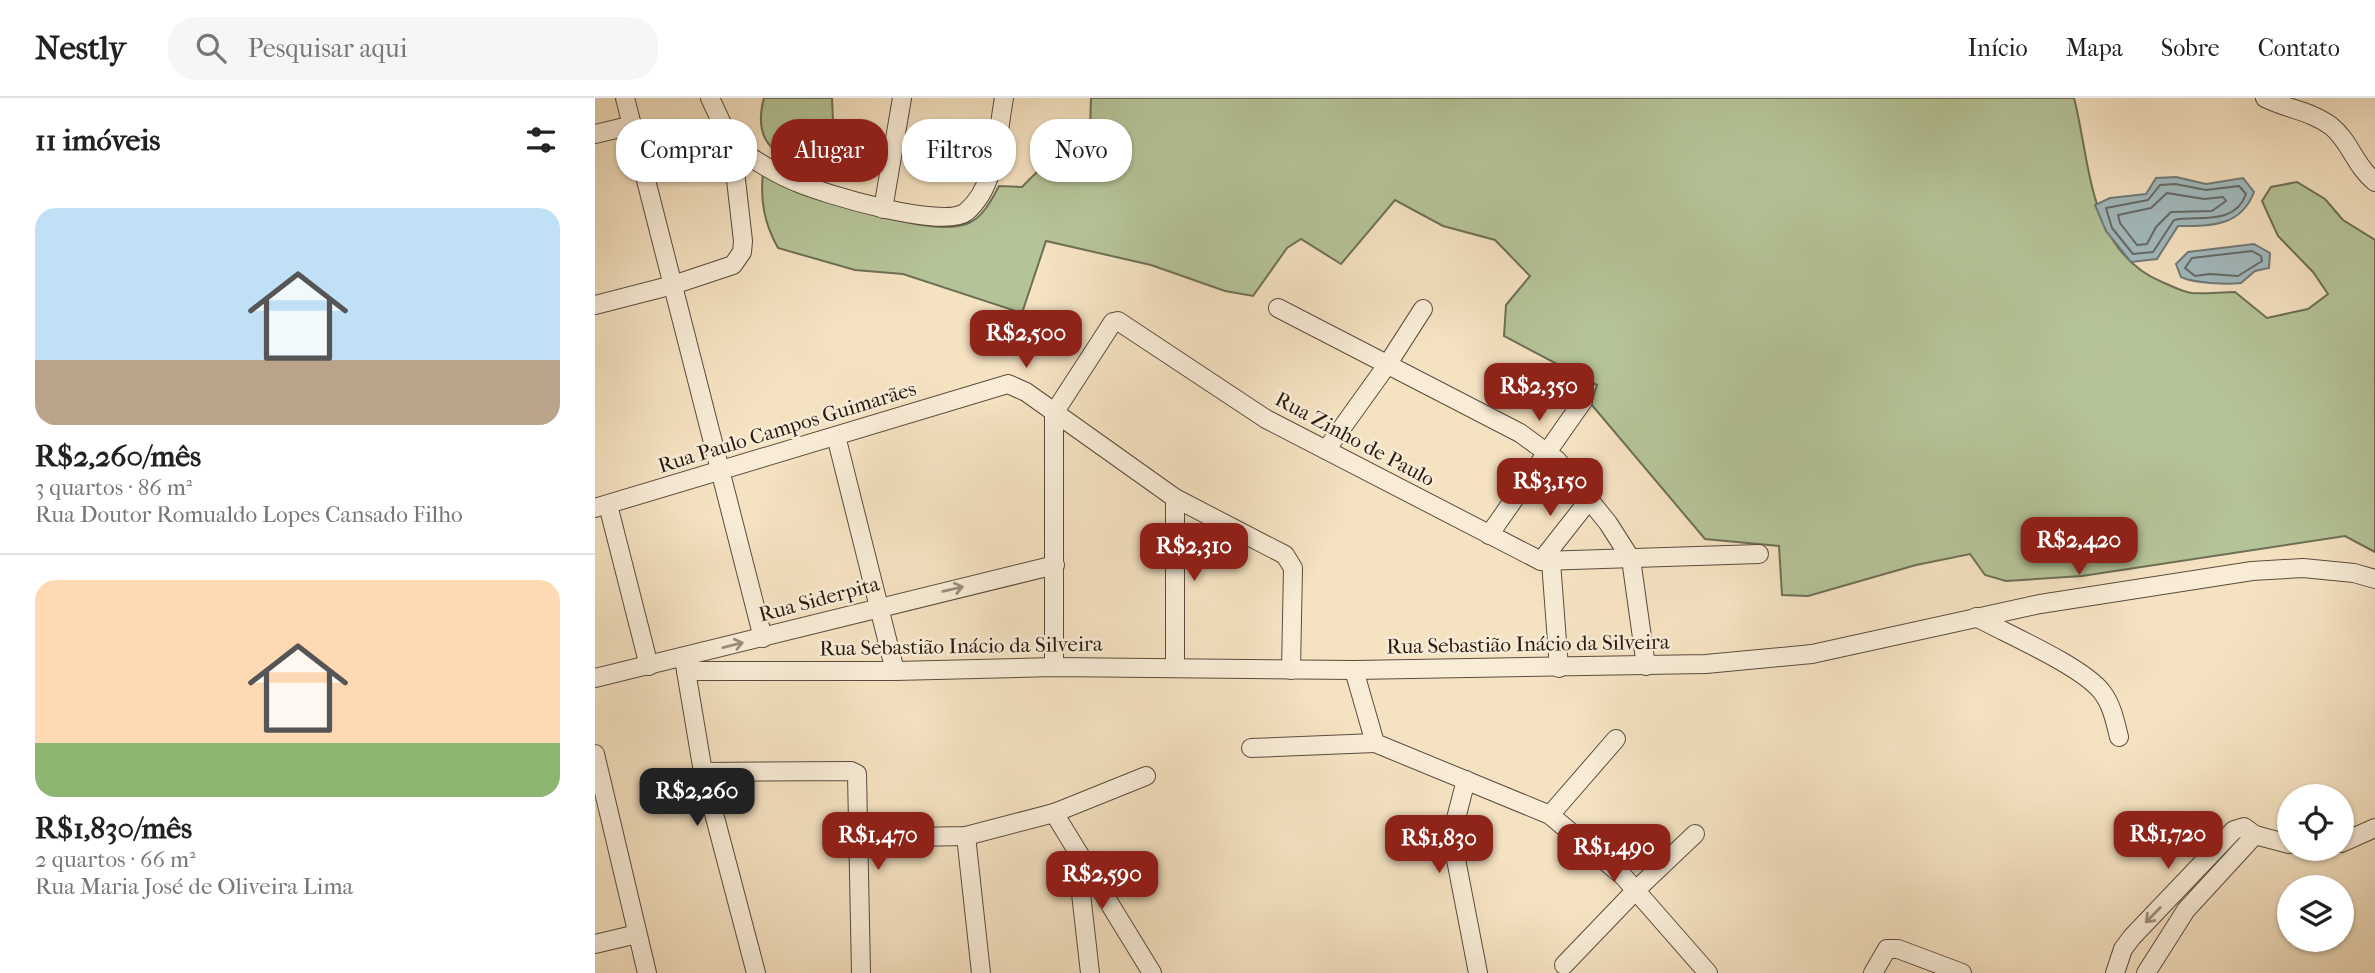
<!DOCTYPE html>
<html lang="pt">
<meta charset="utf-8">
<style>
:root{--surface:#fff;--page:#f6f6f6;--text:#222;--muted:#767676;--line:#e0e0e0;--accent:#8f2418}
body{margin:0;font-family:"IM FELL French Canon",serif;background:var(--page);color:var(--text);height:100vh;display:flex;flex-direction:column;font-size:26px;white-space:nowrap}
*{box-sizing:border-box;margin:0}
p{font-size:23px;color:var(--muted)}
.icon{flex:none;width:38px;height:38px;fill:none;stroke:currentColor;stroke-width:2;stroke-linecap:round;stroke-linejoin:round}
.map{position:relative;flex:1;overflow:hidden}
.panel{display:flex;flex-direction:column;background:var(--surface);width:595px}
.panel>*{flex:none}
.top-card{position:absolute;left:21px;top:21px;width:665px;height:63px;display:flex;gap:14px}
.controls{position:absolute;left:1682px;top:686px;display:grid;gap:14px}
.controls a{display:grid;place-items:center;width:77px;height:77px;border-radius:50%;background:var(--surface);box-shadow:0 2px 5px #0004;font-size:35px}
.price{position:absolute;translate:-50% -60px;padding:0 16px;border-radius:14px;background:var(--accent);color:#fff;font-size:23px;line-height:46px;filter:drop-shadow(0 2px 4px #0008)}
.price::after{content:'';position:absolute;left:50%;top:42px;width:21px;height:16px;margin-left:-10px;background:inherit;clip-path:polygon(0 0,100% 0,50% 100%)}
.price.current{background:#222;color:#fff}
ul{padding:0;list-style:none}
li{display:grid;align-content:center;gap:14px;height:371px;padding:0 35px}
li+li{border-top:2px solid var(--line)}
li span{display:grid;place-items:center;height:217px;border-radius:21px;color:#555}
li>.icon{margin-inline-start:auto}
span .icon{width:126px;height:126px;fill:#fffc;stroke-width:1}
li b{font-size:30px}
h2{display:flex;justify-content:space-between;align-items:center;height:84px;padding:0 35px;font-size:30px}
.chip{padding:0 24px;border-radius:28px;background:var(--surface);box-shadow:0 2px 5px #0004;font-size:24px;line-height:63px}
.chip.current{background:var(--accent);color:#fff}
header{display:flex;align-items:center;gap:42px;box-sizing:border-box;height:98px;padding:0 35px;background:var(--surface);border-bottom:2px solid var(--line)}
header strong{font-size:33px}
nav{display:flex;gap:38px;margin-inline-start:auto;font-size:24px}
.search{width:490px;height:63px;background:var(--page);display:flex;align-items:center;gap:18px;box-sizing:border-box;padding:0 24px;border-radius:28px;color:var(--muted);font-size:26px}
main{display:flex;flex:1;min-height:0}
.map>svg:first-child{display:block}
</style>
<header>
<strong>Nestly</strong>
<div class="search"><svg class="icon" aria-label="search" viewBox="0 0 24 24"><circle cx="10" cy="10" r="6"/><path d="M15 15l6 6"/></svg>Pesquisar aqui</div>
<nav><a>Início</a><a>Mapa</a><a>Sobre</a><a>Contato</a></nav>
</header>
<main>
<section class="panel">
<h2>11 imóveis<svg class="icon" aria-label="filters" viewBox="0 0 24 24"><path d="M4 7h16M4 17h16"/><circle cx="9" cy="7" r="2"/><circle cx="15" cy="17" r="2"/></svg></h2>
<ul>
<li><span style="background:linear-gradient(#bfe0f5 70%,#b9a48a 0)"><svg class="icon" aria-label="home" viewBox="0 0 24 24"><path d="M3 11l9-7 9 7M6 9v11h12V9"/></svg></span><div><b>R$2,260/mês</b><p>3 quartos · 86 m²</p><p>Rua Doutor Romualdo Lopes Cansado Filho</p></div></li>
<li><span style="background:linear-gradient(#ffd9b3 75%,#8fb573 0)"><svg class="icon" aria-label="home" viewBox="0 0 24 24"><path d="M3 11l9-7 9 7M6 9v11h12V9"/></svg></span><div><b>R$1,830/mês</b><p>2 quartos · 66 m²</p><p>Rua Maria José de Oliveira Lima</p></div></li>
</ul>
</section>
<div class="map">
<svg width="1780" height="875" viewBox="0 0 1780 875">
<rect width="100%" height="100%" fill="#f5e2c1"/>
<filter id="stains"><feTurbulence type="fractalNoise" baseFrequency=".00286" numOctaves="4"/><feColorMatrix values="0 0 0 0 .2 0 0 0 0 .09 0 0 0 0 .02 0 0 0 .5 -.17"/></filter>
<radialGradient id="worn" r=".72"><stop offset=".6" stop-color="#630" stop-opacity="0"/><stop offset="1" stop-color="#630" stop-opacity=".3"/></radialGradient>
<g fill="#b5c498" stroke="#6e6f56" stroke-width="2">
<path d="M 169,0 L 237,0 L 240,68 C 195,66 154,55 169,0 Z"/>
<path d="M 496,0 L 1479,0 C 1496,66 1493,153 1567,184 C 1577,188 1587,194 1597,195 C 1611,196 1626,194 1640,194 L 1672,220 L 1713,211 L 1733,196 L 1718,174 L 1683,138 L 1667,103 L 1676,89 L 1702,84 L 1730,101 L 1748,122 L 1780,142 L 1780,454 L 1750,438 L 1487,478 L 1411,483 L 1390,477 L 1375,456 L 1321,467 L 1213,498 L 1187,497 L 1184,448 L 1110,441 L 996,306 L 1002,287 L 909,238 L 911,207 L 935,178 L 900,142 L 848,128 L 800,102 L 746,166 L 706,141 L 692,150 L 658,198 L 630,193 L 556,167 L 451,143 L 427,215 L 308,176 L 260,172 L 183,150 C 169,125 165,102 168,74 C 214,91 329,144 374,125 C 388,119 397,101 404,88 L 427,89 C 451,64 458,59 494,60 Z"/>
</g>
<g fill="#a2babe" stroke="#717a7a" stroke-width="2">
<path d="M 1581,79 L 1611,86 L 1648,80 L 1659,94 C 1646,129 1615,128 1583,128 L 1562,161 L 1536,164 L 1511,133 L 1500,107 L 1515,100 L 1551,96 L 1561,80 Z"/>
<path d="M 1659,146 L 1675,155 L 1674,170 L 1660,173 L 1646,185 C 1632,187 1598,185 1586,179 L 1581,166 L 1593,154 Z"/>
</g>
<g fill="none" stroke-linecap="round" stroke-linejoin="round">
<g stroke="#656a68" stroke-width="2">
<path d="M 1580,86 L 1611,92 L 1644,88 L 1651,96 C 1640,128 1603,117 1579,122 L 1558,154 L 1538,156 L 1517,130 L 1511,110 L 1553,102 L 1565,87 Z"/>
<path d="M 1572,95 L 1609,101 L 1628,99 L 1631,103 L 1617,113 L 1576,114 L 1561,129 L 1552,146 L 1542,147 L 1525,125 L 1523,117 L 1556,110 Z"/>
<path d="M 1657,153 L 1666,158 L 1667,163 L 1643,178 L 1615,176 L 1600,178 L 1590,170 L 1597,160 Z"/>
</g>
<g stroke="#5b4c3e" stroke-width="20">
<g id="minor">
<path d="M 30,0 L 168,540"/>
<path d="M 1670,0 C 1692,11 1716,13 1736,28 C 1755,43 1760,68 1780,84"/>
<path d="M 0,36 L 38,27"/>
<path d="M 137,47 C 157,60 178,75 201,84 C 229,96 348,132 371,114 C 402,88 402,37 409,0"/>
<path d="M 288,111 L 307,0"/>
<path d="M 0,207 L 78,187 L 138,167 L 147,154 L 148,143 L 137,47 L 115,0"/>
<path d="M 683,210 L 925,335 L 962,362 L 1013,425 L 1036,461 L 1051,568"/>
<path d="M 241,338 L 300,573"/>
<path d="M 731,352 L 792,267 L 828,211"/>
<path d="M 13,407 L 54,568"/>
<path d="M 0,410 L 413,286 L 431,294 L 580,400 L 690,457 L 698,470 L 696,572"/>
<path d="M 894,437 L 988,303"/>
<path d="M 946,463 L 994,402"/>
<path d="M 956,464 L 964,570"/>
<path d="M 1381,519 C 1412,536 1487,568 1507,594 C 1517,607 1520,623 1524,639"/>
<path d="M 89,560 L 91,573 L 300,573 L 459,569 L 759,572 L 1111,566 L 1217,556 L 1445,506 L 1657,473 L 1708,470 L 1759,475 L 1780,481"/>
<path d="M 459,569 L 459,315 L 518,224 L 523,223 L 671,321 L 946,463 L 1164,456"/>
<path d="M 580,569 L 580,400"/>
<path d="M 759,572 L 780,645 L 955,717 L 1028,778 L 1113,875"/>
<path d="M 91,573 L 108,674 L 161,875"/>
<path d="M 0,580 L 460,467"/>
<path d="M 656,650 L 780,645"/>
<path d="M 0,656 L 52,875"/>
<path d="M 108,674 L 256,673 L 262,676 L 266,875"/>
<path d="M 871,682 L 858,732 L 858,746 L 883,875"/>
<path d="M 459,715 L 557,875"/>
<path d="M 955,717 L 1021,641"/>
<path d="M 371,738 L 386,875"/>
<path d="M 263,740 L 371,738 L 459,715 L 551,678"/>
<path d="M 1746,745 L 1780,730"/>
<path d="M 482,760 L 495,875"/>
<path d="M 0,846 L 42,836"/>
<path d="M 969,867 L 1041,792 L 1100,736"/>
<path d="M 1278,875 L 1292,851 L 1303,851 L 1367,875"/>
<path d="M 1520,875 L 1528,851 L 1537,839 L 1639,732 L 1649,729 L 1660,737 L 1694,746"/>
<path d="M 1551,875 L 1591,812 L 1660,737"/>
</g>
</g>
<use href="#minor" stroke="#f8ecd7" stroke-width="18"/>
</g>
<defs><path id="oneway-shaft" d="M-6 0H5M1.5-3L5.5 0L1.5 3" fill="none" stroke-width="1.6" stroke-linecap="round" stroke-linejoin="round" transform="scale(1.75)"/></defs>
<g stroke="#9a8e7f">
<use href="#oneway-shaft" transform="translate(358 491) rotate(-13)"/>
<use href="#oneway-shaft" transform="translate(138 547) rotate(-14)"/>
<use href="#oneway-shaft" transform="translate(1558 817) rotate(134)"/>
</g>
<g text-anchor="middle" stroke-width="5" stroke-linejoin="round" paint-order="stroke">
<g font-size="21" fill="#281a13" stroke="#f8ecd7">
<text transform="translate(192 329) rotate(-17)" y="7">Rua Paulo Campos Guimarães</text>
<text transform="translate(760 341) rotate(28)" y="7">Rua Zinho de Paulo</text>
<text transform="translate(224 501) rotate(-15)" y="7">Rua Siderpita</text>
<text transform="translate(933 546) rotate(-1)" y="7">Rua Sebastião Inácio da Silveira</text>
<text transform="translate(366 548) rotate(-1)" y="7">Rua Sebastião Inácio da Silveira</text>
</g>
</g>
<rect width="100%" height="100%" filter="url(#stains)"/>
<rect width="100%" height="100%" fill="url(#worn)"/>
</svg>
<div class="controls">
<a><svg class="icon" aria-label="locate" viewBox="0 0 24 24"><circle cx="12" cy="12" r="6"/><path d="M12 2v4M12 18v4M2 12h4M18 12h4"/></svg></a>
<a><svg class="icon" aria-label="layers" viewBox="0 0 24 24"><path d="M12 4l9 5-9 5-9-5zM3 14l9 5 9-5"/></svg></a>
</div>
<b class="price" style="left:431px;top:272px">R$2,500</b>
<b class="price" style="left:944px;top:325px">R$2,350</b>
<b class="price" style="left:955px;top:420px">R$3,150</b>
<b class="price" style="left:1484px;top:479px">R$2,420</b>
<b class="price" style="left:599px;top:485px">R$2,310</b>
<b class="price current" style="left:102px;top:730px">R$2,260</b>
<b class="price" style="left:1573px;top:773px">R$1,720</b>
<b class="price" style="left:283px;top:774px">R$1,470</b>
<b class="price" style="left:844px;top:777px">R$1,830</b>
<b class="price" style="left:1019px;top:786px">R$1,490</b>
<b class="price" style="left:507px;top:813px">R$2,590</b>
<div class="top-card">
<a class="chip">Comprar</a>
<a class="chip current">Alugar</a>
<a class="chip">Filtros</a>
<a class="chip">Novo</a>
</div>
</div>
</main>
